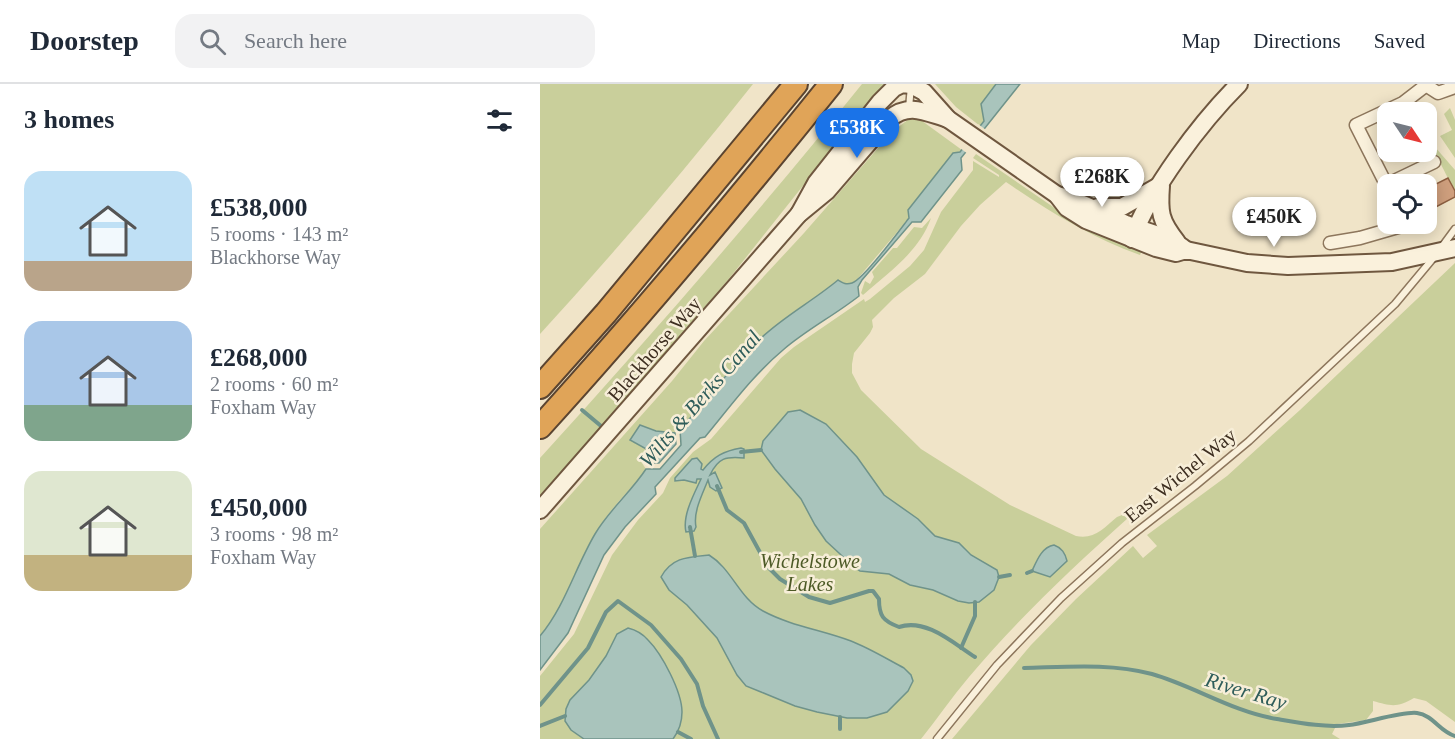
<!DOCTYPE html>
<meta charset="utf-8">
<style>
:root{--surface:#fff;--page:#f2f2f3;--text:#1f2937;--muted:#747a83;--line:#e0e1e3;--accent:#1a73e8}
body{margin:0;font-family:"Times New Roman",serif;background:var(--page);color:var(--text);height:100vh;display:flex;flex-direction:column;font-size:22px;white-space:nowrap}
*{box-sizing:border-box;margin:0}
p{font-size:20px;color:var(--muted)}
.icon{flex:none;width:33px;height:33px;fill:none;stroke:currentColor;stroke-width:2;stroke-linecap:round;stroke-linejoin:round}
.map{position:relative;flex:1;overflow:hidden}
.panel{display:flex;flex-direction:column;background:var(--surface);width:540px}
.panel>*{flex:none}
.needle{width:39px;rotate:125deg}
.tools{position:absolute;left:837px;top:18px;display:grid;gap:12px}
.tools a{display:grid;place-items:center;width:60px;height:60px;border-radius:12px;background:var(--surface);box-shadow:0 3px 15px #0003;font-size:30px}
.price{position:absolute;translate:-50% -51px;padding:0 14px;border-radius:21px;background:#fff;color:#222;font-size:20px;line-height:39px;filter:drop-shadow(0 2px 3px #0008)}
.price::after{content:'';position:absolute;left:50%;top:36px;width:18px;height:14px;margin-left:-9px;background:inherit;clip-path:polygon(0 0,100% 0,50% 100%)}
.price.current{background:var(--accent);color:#fff}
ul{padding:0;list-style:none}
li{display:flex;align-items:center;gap:18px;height:150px;padding:0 24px}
li span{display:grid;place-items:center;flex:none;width:168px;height:120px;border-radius:18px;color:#555}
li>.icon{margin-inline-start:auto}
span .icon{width:72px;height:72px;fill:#fffc;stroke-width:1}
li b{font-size:26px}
h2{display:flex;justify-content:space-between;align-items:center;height:72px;padding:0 24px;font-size:26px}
header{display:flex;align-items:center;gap:36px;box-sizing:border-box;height:84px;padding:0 30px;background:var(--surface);border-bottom:2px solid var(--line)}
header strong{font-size:28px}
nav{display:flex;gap:33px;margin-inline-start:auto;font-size:21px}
.search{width:420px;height:54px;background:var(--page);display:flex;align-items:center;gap:15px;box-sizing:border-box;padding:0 21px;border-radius:18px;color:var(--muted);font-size:22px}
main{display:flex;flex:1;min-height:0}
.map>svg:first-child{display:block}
</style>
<header>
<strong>Doorstep</strong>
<div class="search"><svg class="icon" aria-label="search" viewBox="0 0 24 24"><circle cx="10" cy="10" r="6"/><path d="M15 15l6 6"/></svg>Search here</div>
<nav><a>Map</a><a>Directions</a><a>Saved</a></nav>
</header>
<main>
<section class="panel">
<h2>3 homes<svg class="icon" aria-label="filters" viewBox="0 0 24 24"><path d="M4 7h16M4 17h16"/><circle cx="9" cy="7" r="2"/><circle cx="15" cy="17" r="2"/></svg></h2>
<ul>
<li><span style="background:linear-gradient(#bfe0f5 75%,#b9a48a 0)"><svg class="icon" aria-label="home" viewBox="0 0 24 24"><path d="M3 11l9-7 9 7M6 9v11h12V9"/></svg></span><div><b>£538,000</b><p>5 rooms · 143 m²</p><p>Blackhorse Way</p></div></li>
<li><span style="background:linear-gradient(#a9c7e8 70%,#7fa58c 0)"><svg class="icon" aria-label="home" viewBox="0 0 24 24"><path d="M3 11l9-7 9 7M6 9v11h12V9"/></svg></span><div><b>£268,000</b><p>2 rooms · 60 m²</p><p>Foxham Way</p></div></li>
<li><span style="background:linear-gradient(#dfe7d0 70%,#c2b280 0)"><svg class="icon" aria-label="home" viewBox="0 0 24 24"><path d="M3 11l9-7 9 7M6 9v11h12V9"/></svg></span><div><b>£450,000</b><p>3 rooms · 98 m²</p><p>Foxham Way</p></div></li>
</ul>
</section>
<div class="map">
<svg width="915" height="655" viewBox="0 0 915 655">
<rect width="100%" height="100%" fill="#f0e4c8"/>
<g fill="#c9cf9b">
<path d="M 0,0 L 213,0 C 145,86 74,169 0,250 Z"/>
<path d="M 322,0 L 344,0 L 188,196 L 45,362 L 0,411 L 0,374 C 111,252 219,128 322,0 Z"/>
<path d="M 395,0 L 456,0 L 441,20 L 444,37 L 440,42 L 416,23 Z"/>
<path d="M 910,24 L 915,36 L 915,74 L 900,52 L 912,46 L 904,30 Z"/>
<path d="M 378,34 L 422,66 L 420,68 L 413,69 L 368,126 L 369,134 L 314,199 L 307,200 L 298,196 C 279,213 257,224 238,240 C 218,255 201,273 185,292 C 176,303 147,344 135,346 L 135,349 L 116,347 L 100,341 L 90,356 L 110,367 L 114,379 L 102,379 L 106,385 L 103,390 C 87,409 68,427 56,449 C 36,482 26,522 0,552 L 0,445 L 132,297 L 164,257 L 264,149 L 353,47 L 369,35 Z"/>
<path d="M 888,55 L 915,86 L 915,108 Z"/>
<path d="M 436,70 L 522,129 L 602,166 L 600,171 C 552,154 508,127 466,98 L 440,121 L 421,142 L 385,190 L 354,214 L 332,236 L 333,243 L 330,249 L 314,269 L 312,280 L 312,289 L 321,306 L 381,365 L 470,421 L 536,452 C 554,456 564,444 577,433 L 582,431 L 588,434 C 532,484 477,536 429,593 C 412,613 397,635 381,655 L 0,655 L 0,592 L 34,550 L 72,471 L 98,436 L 123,409 L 130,394 L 153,368 L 171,355 L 241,274 L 254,263 L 324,215 L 325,218 L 330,215 L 370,182 L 384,166 L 401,128 L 433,86 L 433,77 L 459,93 L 459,91 L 433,74 Z"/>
<path d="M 391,134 C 379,168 349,188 323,211 L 321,209 L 325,197 L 330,200 L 334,193 L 332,188 L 353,164 L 357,164 L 374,143 L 382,144 Z"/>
<path d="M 915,179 L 915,638 L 886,617 L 874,614 C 857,624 851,622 833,617 L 833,627 L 826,636 L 797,640 L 792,650 L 800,655 L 412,655 L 491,561 L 536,515 L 593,462 L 603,474 L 617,462 L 607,451 L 687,392 L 760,326 Z"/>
</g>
<g fill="#a9c4bc" stroke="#6f938a" stroke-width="1.5">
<path d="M 456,0 L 480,0 L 421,74 L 422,86 L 381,138 L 372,138 L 322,196 L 318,203 L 319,212 C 295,231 266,246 243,266 C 213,291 190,323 165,353 L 160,354 L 115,403 L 116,410 L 85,443 L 64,471 L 28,549 L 0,586 L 0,552 C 25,522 35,484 55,450 C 69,426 91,408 106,385 L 120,385 L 141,361 L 140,345 C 168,316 191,282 220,255 C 244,232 273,217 298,196 C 303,199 306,201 312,199 C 324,195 359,147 369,134 L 368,126 L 413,69 L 420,68 L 444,37 L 441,20 Z"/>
<path d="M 260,326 L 286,340 L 317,373 L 344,411 L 378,435 L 395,452 L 419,459 L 431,471 L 457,486 L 459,493 L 454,506 L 439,518 L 429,519 L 418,517 L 393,506 L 370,501 L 349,490 L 320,487 L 313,482 L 286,457 L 275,441 L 261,415 L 235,385 L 221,366 L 223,357 L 248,328 Z"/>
<path d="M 100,341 L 116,347 L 135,349 L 136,360 L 119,379 L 114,379 L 110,367 L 90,356 Z"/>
<path d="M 201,364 L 204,365 L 204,374 C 186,372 178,374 170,391 L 175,388 L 182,404 L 176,407 L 170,403 L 168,396 C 162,411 153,428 156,443 L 154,447 L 146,448 C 142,432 154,410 161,395 L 157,395 L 156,399 L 144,396 L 135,397 L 135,394 L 152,375 L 157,374 L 162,380 L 161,385 L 163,386 C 174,372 184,367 201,364 Z"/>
<path d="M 514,461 C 522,464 525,469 527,477 L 510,493 L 492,487 C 497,476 502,463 514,461 Z"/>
<path d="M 169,471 C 192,485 199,514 223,527 C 251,542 282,546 311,557 C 329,564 347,575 364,584 L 371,591 L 373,597 L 368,607 L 347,628 L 327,634 L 307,634 L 277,628 L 255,622 L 221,608 L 206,602 L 197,591 L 177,554 L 147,521 L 129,506 L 121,493 C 132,473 148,473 169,471 Z"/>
<path d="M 88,544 C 96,546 102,549 108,556 C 122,570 142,608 142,628 C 142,638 139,647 133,655 L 44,655 L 31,646 L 25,637 L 26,625 L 30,616 L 49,596 L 66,572 L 77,550 Z"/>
</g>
<path fill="#f0e4c8" d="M 438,40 L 446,46 L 428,70 L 420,64 Z"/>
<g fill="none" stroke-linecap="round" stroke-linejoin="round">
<g stroke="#6f938a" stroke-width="4">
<path d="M 42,326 L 61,342"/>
<path d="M 201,368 L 221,366"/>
<path d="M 177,402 L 187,426 L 204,439 L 228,483 L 240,495 L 269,513 L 290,519 L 329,507 L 333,507 L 339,515 C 339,532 343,537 359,543 C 386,534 413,559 435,573"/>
<path d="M 150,443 L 155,472"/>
<path d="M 487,489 L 492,487"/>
<path d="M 459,493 L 470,491"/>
<path d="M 421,564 L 435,532 L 435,518"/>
<path d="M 484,584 C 527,583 570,579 612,590 C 654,602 693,628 737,635 C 760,639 786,644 809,641 C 826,639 863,627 877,629 C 893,631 900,648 915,652"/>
<path d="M 0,621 L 48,564 L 66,528 L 78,517 L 111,541 L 141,575 L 157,600 L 163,622 L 178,655"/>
<path d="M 300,633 L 300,645"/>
<path d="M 0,642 L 25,632"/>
<path d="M 138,648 L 151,655"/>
</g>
</g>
<path fill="#cf9f7d" stroke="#8d5f41" stroke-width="1.5" d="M 908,94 L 915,107 L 915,113 L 892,125 L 890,121 L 886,123 L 886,105 Z"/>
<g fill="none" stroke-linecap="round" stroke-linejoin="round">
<g stroke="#8d765c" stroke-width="9">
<g id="lane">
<path d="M 369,24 L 371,2"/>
<path d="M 901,164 L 915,145"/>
<path d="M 397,655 L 457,581 L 521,514 L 582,459 L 655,402 L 709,357 L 855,220 L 895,172"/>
</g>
</g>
<g stroke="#8d765c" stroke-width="15">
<g id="street">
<path d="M 884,0 L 898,9 L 915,3"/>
<path d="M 846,101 L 894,78"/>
<path d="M 848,104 L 816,41 L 863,19 L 885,2"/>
<path d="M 790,159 L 820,154 L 865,141 L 864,140"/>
</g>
</g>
<g stroke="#6f573f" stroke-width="20">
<g id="secondary">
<path d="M 621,102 C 619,128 620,137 637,158"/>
<path d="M 517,111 C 542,117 563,130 586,140 C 606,148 630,152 646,166"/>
<path d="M 558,123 L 582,123 L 617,103"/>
<path d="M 259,130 L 276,99 L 340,18 L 354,4 L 362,0 L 371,1 L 384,8 L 408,35 L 517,111 L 527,124 L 546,136 L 616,164 L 636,169 L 646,166 L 707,179 L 748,182 L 852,178 L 915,164"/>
<path d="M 592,155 C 610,105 661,38 699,0"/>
<path d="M 0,426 L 259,130 L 287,107 L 349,35 C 369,18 385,28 408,35"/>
</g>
</g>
<g stroke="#5b4430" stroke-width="26">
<g id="highway">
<path d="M 0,303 L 66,229 L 256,0"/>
<path d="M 0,343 C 101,232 197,117 291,0"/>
</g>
</g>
<use href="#lane" stroke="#faf1dc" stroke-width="6"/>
<use href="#street" stroke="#faf1dc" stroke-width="12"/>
<use href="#secondary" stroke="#faf1dc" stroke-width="16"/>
<use href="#highway" stroke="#e0a458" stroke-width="22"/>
</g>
<g text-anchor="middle" stroke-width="5" stroke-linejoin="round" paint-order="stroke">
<g font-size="20" fill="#3d2e20" stroke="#f7eed8">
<text transform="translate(114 265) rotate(-49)" y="7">Blackhorse Way</text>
<text transform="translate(640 391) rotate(-39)" y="7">East Wichel Way</text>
</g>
<g font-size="20" font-style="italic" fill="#4d5a26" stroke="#f7eed8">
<text x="270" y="484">Wichelstowe<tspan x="270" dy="23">Lakes</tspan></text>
</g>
<g font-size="21" font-style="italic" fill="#2f5d5a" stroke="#f7eed8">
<text transform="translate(160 315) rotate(-49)" y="7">Wilts &amp; Berks Canal</text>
<text transform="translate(706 607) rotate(17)" y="7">River Ray</text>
</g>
</g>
</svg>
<div class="tools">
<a><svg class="needle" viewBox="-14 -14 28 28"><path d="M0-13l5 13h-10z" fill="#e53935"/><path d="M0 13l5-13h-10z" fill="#747a83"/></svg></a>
<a><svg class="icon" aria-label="locate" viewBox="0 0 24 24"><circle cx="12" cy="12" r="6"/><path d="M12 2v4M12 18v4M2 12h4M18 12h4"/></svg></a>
</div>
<b class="price current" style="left:317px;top:75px">£538K</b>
<b class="price" style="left:562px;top:124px">£268K</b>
<b class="price" style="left:734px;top:164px">£450K</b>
</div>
</main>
